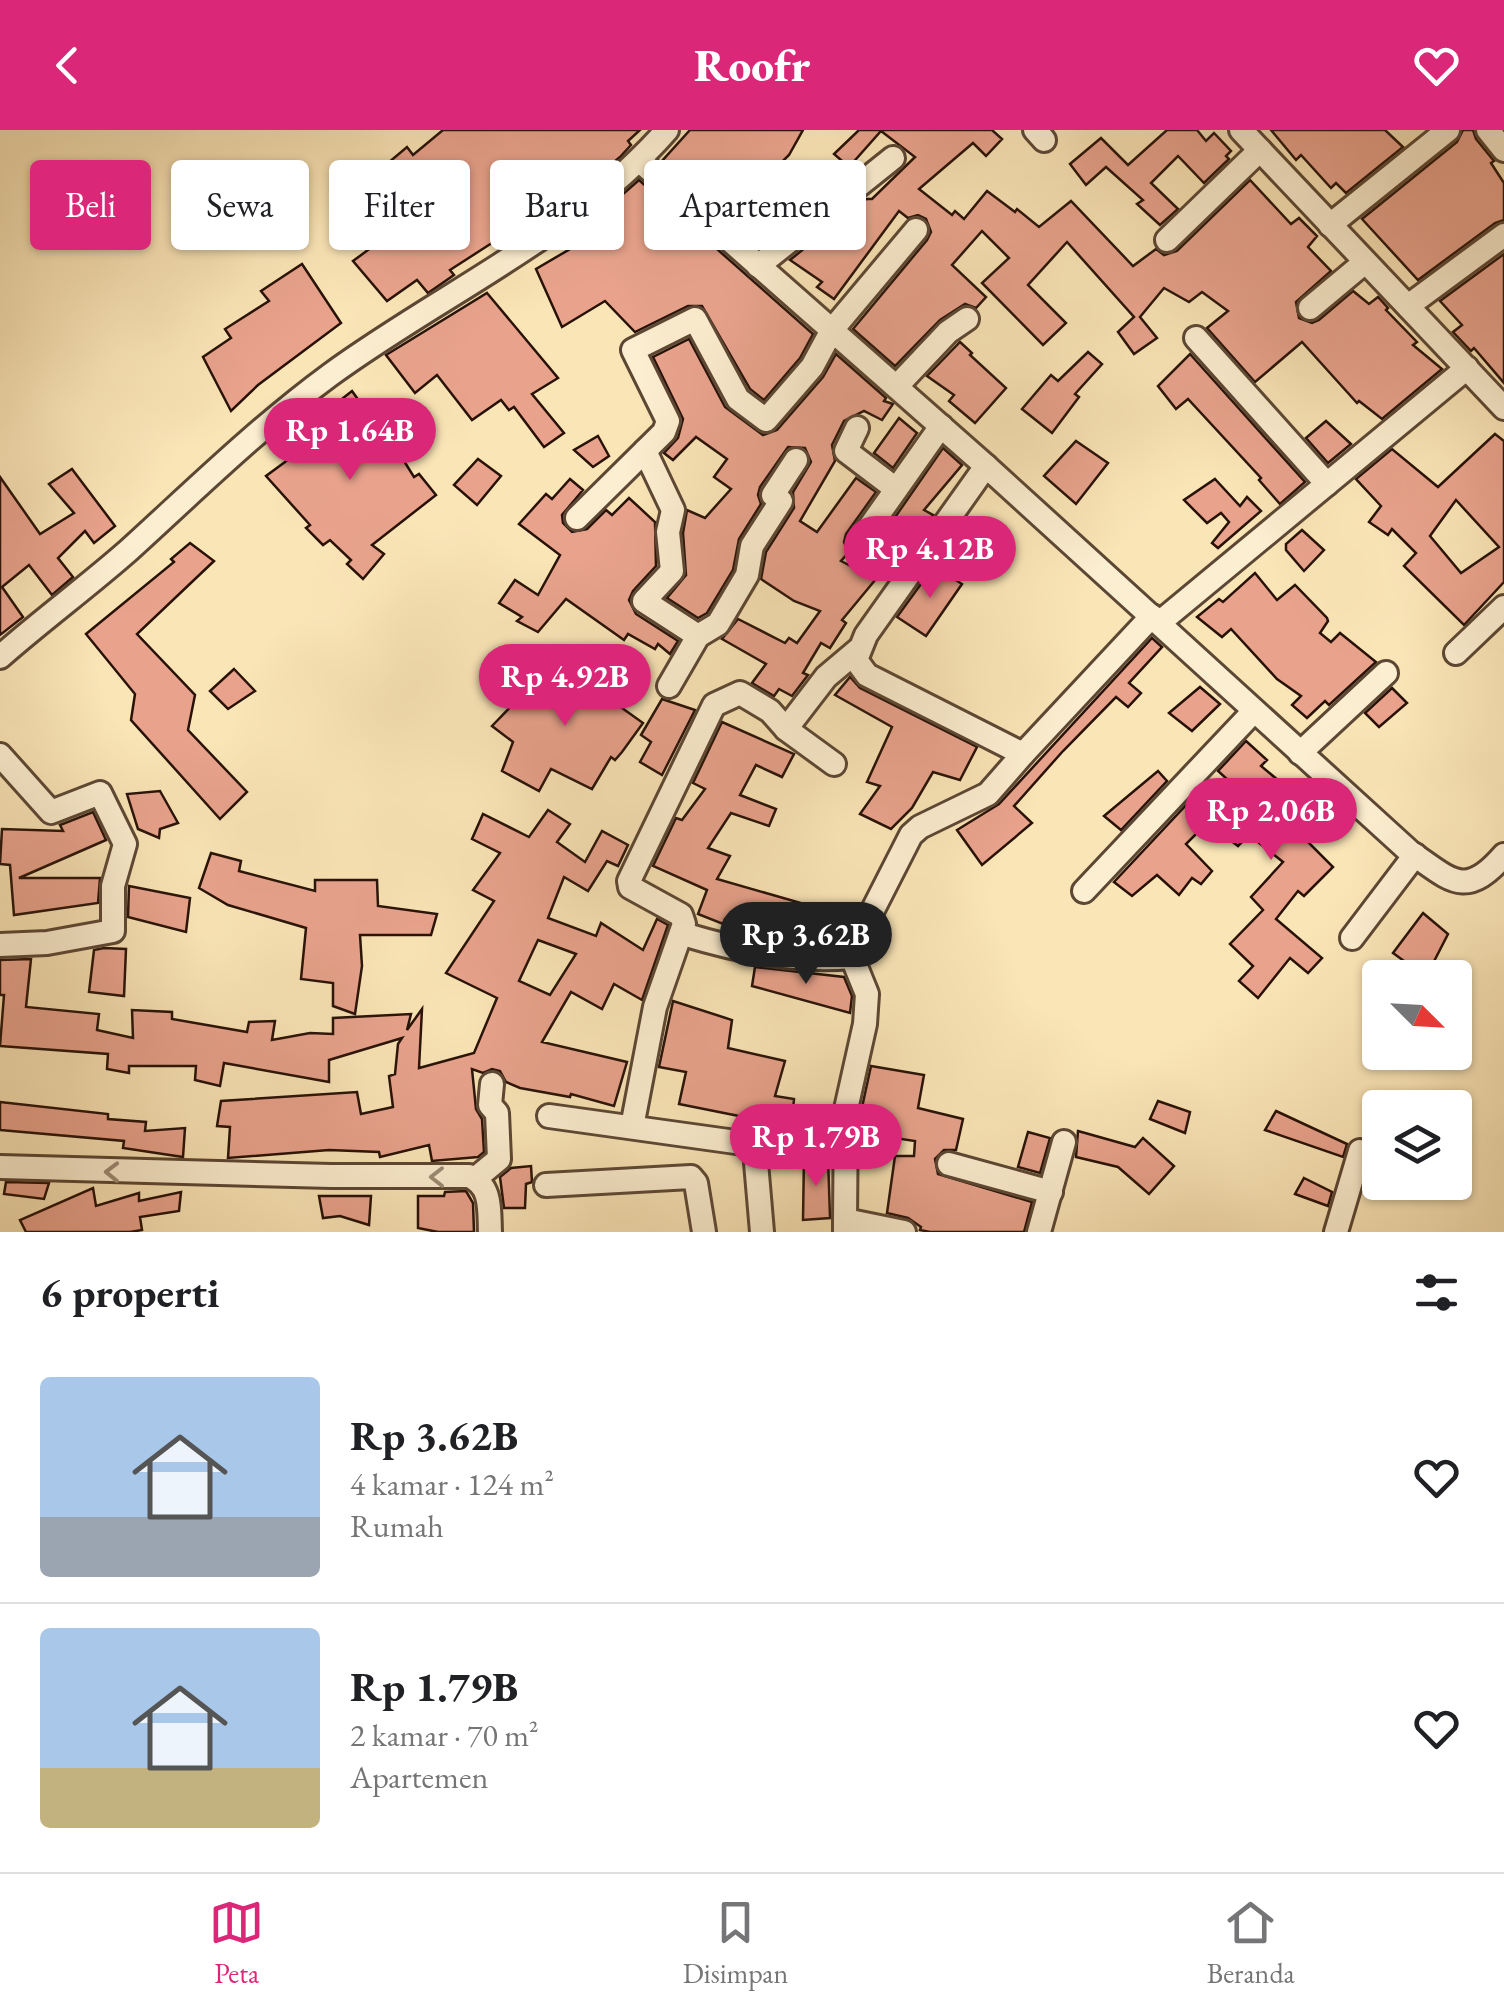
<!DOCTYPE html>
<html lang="id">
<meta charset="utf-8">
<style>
:root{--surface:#fff;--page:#f6f6f6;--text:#202124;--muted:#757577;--line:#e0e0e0;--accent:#db2777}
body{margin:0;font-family:"EB Garamond",serif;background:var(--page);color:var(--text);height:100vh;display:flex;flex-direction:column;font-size:38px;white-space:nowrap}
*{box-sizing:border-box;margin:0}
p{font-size:32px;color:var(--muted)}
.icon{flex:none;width:55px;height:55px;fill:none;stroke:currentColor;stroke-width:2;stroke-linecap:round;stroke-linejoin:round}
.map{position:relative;height:1102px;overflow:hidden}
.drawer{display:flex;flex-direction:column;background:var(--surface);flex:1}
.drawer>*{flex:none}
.guide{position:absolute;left:30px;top:30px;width:1000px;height:90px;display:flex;gap:20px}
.needle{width:65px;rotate:114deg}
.tools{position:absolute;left:1362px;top:830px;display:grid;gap:20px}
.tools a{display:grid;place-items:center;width:110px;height:110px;border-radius:10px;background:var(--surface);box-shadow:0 2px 8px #0004;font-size:50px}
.price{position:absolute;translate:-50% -85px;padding:0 22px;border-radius:35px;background:var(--accent);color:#fff;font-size:32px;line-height:65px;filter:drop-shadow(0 2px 5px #0008)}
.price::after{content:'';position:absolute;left:50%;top:60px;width:30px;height:22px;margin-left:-15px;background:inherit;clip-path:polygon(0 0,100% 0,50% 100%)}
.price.selected{background:#222;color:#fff}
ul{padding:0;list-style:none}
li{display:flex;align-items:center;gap:30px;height:250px;padding:0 40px}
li+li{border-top:2px solid var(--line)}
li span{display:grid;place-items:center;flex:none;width:280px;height:200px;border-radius:10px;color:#555}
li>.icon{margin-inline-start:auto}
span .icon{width:120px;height:120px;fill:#fffc;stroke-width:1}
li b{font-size:42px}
h2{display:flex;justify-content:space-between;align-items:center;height:120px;padding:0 40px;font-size:42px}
.chip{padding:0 35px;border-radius:10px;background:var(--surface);box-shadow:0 2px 8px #0004;font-size:35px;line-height:90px}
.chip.selected{background:var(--accent);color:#fff}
header{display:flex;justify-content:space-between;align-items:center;height:130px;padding:0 40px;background:var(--accent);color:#fff;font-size:45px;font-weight:800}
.tab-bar{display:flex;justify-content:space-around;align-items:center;height:140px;border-top:2px solid var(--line);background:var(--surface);font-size:28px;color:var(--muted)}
.tab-bar a{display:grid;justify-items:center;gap:5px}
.tab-bar .selected{color:var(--accent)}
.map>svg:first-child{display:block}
</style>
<header><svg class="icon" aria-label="back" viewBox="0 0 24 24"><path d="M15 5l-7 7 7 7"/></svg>Roofr<svg class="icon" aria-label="heart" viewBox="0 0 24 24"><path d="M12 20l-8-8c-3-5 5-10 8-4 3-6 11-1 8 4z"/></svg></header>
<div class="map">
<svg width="1504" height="1102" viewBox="0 0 1504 1102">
<rect width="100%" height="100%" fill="#fae5b7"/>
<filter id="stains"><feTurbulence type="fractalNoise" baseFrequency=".002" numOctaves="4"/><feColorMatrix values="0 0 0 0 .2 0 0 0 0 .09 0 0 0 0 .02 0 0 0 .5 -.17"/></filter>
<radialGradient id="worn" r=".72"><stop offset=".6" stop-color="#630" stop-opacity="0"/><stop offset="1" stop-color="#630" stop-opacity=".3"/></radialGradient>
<g fill="#e9a38d" stroke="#281208" stroke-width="2.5" fill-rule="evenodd">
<path d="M 443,0 L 640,0 L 628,11 L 631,15 L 620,27 L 585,56 L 570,36 L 520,78 L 531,91 L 499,115 L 495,111 L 450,140 L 454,145 L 428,163 L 417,150 L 387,171 L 353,131 L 387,106 L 343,65 L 372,41 L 375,44 L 407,17 L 413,25 Z"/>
<path d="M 690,0 L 803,0 L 789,25 L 726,87 L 662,31 Z"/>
<path d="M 859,0 L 992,0 L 1002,9 L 986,26 L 973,13 L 919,59 L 952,85 L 955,81 L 964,89 L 987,61 L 1015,82 L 1017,79 L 1039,97 L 1071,71 L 1133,136 L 1156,119 L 1164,125 L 1177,121 L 1250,50 L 1291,94 L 1299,88 L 1317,106 L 1308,117 L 1331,141 L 1296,172 L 1299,188 L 1312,193 L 1319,190 L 1353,161 L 1369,174 L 1378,167 L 1388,178 L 1386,180 L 1417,212 L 1413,215 L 1442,239 L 1382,289 L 1359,271 L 1357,273 L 1302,212 L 1255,252 L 1207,198 L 1228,181 L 1202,162 L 1189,172 L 1164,158 L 1140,187 L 1157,208 L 1134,224 L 1118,202 L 1134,187 L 1067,112 L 1028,155 L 1066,193 L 1043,215 L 982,153 L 1009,128 L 982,101 L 952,135 L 986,167 L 976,178 L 965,174 L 940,190 L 895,236 L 853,199 L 927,110 L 931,102 L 926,89 L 918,85 L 908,88 L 899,81 L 834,169 L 817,157 L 822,152 L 790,130 L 838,91 L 844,97 L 866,69 L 872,69 L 915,27 L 881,1 L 849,37 L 834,24 Z"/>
<path d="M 1167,0 L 1197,0 L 1206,11 L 1214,3 L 1231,21 L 1226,26 L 1229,29 L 1204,53 L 1178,26 L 1151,53 L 1178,79 L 1160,95 L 1137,74 L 1143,70 L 1106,37 L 1086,55 L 1070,34 L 1101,8 L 1128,35 Z"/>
<path d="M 1271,0 L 1385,0 L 1403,17 L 1346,63 L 1336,53 L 1331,58 L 1301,25 L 1296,30 Z"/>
<path d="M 1463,0 L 1473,0 L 1476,9 L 1494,31 L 1491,33 L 1504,53 L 1504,90 L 1495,93 L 1418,150 L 1362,89 L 1457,12 Z"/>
<path d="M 639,50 L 813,204 L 800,228 L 764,270 L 750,259 L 702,176 L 688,176 L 635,202 L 605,171 L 562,197 L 536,139 L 570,119 L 564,110 L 617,74 L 615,71 Z"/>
<path d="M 1504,124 L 1504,253 L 1474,218 L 1471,221 L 1453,202 L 1462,195 L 1440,171 Z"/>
<path d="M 302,134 L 341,193 L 258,255 L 231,281 L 203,227 L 231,208 L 225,199 L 269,171 L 261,161 Z"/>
<path d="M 487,163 L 558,248 L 532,264 L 564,303 L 544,317 L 514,277 L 509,280 L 501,270 L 472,290 L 437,245 L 415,263 L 386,225 Z"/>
<path d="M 689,209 L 725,277 L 763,305 L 777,300 L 823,247 L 836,224 L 886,268 L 884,271 L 893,274 L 882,290 L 864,281 L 844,291 L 832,315 L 835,331 L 800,391 L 817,402 L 856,348 L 876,362 L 846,404 L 844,412 L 849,422 L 841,431 L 876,449 L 842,490 L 846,493 L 830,518 L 821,513 L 803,543 L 808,545 L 792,566 L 779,559 L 774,566 L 752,553 L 766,534 L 722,509 L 738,489 L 785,513 L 789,508 L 797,513 L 820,481 L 794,471 L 761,449 L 766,422 L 794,378 L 793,362 L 811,332 L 805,318 L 788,317 L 760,357 L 758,365 L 761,374 L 739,409 L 733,440 L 707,483 L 698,488 L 667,468 L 686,445 L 683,403 L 687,380 L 705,388 L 731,359 L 714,347 L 727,329 L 696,307 L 673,330 L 664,323 L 678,308 L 683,289 L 653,227 Z"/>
<path d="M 960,212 L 972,223 L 970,225 L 1006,258 L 975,293 L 949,271 L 954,265 L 927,246 Z"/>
<path d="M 1088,222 L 1102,234 L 1075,264 L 1079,267 L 1052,303 L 1022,279 L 1051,245 L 1058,251 Z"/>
<path d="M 1190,224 L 1305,352 L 1280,374 L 1259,350 L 1261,348 L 1188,269 L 1176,279 L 1158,256 Z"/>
<path d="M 352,261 L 376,295 L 379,291 L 414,347 L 419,344 L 436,365 L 372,415 L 384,424 L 363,449 L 347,434 L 351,430 L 330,410 L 323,415 L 306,398 L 310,395 L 266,346 L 304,318 L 295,306 Z"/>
<path d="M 899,288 L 917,303 L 893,338 L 874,323 Z"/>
<path d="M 1326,291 L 1351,314 L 1328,333 L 1306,308 Z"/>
<path d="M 1495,304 L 1504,311 L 1504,452 L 1464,495 L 1404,436 L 1416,423 L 1392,399 L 1388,405 L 1369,392 L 1381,376 L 1356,349 L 1392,319 L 1438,357 ZM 1456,370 L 1499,417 L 1461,443 L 1430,406 Z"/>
<path d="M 598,306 L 609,326 L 593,337 L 574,320 Z"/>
<path d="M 1076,311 L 1108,333 L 1076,374 L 1044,346 Z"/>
<path d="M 943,318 L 962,335 L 924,380 L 933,385 L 917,408 L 889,396 Z"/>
<path d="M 478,329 L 501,346 L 477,375 L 454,355 Z"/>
<path d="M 72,339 L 115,396 L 94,413 L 85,401 L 58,428 L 73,447 L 52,465 L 29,435 L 2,457 L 23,487 L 0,505 L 0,347 L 40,404 L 74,383 L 49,354 Z"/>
<path d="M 570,349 L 583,360 L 562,385 L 563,393 L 572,402 L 587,399 L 606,380 L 612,385 L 629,368 L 655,392 L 656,436 L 633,461 L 629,470 L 636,484 L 678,511 L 670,524 L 658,514 L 655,519 L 628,504 L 624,510 L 566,469 L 538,502 L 517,491 L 522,487 L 499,473 L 515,450 L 538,465 L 560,425 L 519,394 L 546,364 L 552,369 Z"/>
<path d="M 1215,349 L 1240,376 L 1247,367 L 1261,381 L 1218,418 L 1212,413 L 1229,392 L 1221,383 L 1207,393 L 1184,370 Z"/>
<path d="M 1302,400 L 1324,420 L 1304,441 L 1286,420 L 1286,414 Z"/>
<path d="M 190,413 L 214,431 L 137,504 L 195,565 L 188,600 L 247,662 L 220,689 L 131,590 L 135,564 L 86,504 L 174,432 L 171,429 Z"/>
<path d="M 934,436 L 962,454 L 926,506 L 897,487 Z"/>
<path d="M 1255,443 L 1277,470 L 1295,455 L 1327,488 L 1328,491 L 1320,503 L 1331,512 L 1340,503 L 1376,532 L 1329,575 L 1325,571 L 1307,588 L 1292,575 L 1301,566 L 1277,549 L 1231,499 L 1222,507 L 1197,487 L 1219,469 L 1223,472 Z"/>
<path d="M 1152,508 L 1162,517 L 1129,553 L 1141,563 L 1128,577 L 1116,567 L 1063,621 L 1014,676 L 1032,693 L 982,735 L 957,700 L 999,674 Z"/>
<path d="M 566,518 L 584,529 L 576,545 L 643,593 L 622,622 L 615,630 L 611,627 L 592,659 L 551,639 L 539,661 L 502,641 L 513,612 L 492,596 L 521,566 L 529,571 L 554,540 L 549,536 Z"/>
<path d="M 234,539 L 255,561 L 228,579 L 210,561 Z"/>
<path d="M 850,547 L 860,558 L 977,617 L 960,650 L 933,642 L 912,678 L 891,699 L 860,684 L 880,656 L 867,652 L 892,597 L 835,565 Z"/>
<path d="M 1200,557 L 1220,574 L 1192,601 L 1169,583 Z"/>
<path d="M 1392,558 L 1407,573 L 1379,597 L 1365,583 Z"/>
<path d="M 662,569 L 695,580 L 662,645 L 640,632 L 651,612 L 641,605 Z"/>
<path d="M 722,592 L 794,624 L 782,647 L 756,635 L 740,665 L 776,679 L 769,696 L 731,683 L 708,718 L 730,726 L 717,749 L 801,773 L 794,801 L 725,789 L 723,794 L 698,784 L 707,760 L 653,736 L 676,688 L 682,690 L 705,659 L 693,653 Z"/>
<path d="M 1246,611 L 1267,630 L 1261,636 L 1297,666 L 1300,662 L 1323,681 L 1301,705 L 1333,737 L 1304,766 L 1298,761 L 1276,789 L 1322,828 L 1308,843 L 1290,828 L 1258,868 L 1239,851 L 1253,836 L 1230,814 L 1263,780 L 1251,767 L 1283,732 L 1249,705 L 1238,716 L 1208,693 L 1241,662 L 1218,641 Z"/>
<path d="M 1158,641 L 1167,651 L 1121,700 L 1104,686 Z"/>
<path d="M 160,661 L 178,693 L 160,699 L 159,708 L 138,699 L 127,664 Z"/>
<path d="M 1189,672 L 1210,690 L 1186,714 L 1212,741 L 1201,754 L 1192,748 L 1179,765 L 1157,745 L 1132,766 L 1114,752 Z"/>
<path d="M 548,680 L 570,694 L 557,712 L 585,732 L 602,701 L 628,715 L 618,736 L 607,731 L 588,761 L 564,747 L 548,788 L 596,806 L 601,793 L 643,820 L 657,789 L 668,795 L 642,870 L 614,854 L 602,879 L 571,862 L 542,912 L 627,932 L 614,976 L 571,964 L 570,967 L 520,958 L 506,952 L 500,941 L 492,939 L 483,943 L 472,939 L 476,979 L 482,989 L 484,1022 L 478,1027 L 432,1031 L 429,1015 L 380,1027 L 379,1022 L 329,1020 L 228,1028 L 230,997 L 217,996 L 221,971 L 357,962 L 361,984 L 393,977 L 389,946 L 395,944 L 398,914 L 402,908 L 329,930 L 329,952 L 224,933 L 220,956 L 195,950 L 196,936 L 129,936 L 129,943 L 107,939 L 108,924 L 0,916 L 4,865 L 0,865 L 0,830 L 31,829 L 26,877 L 99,884 L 97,900 L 133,908 L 132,880 L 172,882 L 172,889 L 247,902 L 249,892 L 275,891 L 272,910 L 310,903 L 333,904 L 333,888 L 411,884 L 407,900 L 422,879 L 419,938 L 474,923 L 497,868 L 446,843 L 494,771 L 473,760 L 500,723 L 472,709 L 483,684 L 529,707 ZM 538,810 L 576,824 L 550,865 L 519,851 Z"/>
<path d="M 93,682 L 106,710 L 19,748 L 100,748 L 98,773 L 14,785 L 10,735 L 0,734 L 2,699 L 63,701 L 60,695 Z"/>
<path d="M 211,723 L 241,731 L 239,741 L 315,761 L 315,750 L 377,750 L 378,776 L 437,784 L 431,805 L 360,805 L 362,836 L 355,884 L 333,876 L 333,853 L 301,849 L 306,798 L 228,775 L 199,758 Z"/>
<path d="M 129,756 L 190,768 L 186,802 L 128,787 Z"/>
<path d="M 1423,783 L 1448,804 L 1426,847 L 1393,823 Z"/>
<path d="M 104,818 L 126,819 L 124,866 L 89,862 L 94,820 Z"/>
<path d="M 755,837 L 844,847 L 852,866 L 850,883 L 752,856 Z"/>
<path d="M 673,871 L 732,890 L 728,918 L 785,931 L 775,966 L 794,969 L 792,990 L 745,984 L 744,987 L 679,974 L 686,942 L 659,937 Z"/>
<path d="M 871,936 L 924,945 L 918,978 L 963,989 L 956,1020 L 944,1020 L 935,1029 L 938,1044 L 1032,1072 L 1024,1102 L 930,1102 L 920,1100 L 921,1097 L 908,1088 L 887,1083 L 895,1026 L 914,1026 L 915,1011 L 861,1003 L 861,982 Z"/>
<path d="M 1158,971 L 1190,982 L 1185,1003 L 1150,989 Z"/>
<path d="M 0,972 L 108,984 L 108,989 L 146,992 L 145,1001 L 185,998 L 183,1027 L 123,1018 L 124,1011 L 0,1000 Z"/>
<path d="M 826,977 L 827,998 L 797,994 L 797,978 Z"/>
<path d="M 1276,981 L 1347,1014 L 1343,1027 L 1265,1000 Z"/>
<path d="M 1078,1001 L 1135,1017 L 1143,1008 L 1174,1036 L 1149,1064 L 1118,1037 L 1076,1027 Z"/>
<path d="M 1028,1002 L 1050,1008 L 1040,1043 L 1018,1037 Z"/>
<path d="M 804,1027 L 828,1027 L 830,1088 L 803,1090 Z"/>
<path d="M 531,1036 L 532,1052 L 526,1054 L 525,1078 L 504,1078 L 500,1047 L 511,1038 Z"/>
<path d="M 1304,1048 L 1332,1062 L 1328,1076 L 1295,1064 Z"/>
<path d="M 6,1052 L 49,1053 L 44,1069 L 4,1064 Z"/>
<path d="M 93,1058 L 96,1076 L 139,1063 L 139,1071 L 181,1062 L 179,1081 L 140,1087 L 142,1100 L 130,1102 L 26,1102 L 20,1090 Z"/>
<path d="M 466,1061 L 473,1073 L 474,1102 L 438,1102 L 418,1098 L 418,1066 L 444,1066 L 445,1062 Z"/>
<path d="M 319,1066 L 371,1066 L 369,1095 L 340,1086 L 323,1088 Z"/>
</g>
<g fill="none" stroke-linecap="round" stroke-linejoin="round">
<g stroke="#5c4734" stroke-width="28">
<g id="minor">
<path d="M 1035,0 L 1044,10"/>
<path d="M 1241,0 L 1504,278"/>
<path d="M 1488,0 L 1504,20"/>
<path d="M 640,31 L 986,336 L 1410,722 C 1451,750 1465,770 1504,725"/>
<path d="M 1330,95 L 1448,0"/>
<path d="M 1167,110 L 1260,20"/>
<path d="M 758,136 L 893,28"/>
<path d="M 1408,176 L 1504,105"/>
<path d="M 1310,178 L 1365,132"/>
<path d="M 1196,208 L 1327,354"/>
<path d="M 897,256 L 948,202 L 967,189"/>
<path d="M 857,298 L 846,321 L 896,359"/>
<path d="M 645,321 L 673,380 L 668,402 L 672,441 L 644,471 L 698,506"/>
<path d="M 986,336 L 866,505 L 856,530 L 867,545 L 1023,624 L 1152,486"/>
<path d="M 577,388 L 664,302 L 668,291 L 633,220 L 695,189 L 738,269 L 766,290 L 812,237 L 832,200 L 916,100"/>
<path d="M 859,412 L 941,296"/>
<path d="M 1159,493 L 1467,238"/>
<path d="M 1456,523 L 1504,477"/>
<path d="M 0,527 C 42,490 87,457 129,420 C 195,360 258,298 330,245 C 442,163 574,106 667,0"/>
<path d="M 669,556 L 698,506 L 718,494 L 747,445 L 752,416 L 781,371 L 773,365 L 796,330"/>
<path d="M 1300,623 L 1386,543"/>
<path d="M 0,625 L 51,682 L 100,663 L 125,714 L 113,756 L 113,801 L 47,813 L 0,815"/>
<path d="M 834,634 L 786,599 L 826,547 L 858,520"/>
<path d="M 1084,761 L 1254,581"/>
<path d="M 683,804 C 739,821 793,832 852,827"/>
<path d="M 1352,808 L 1415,725"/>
<path d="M 549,986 L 750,1014 L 755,1021 L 762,1102"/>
<path d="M 632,997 L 655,877 L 684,794 L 681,785 L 630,757 L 629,751 L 714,575 L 740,563 L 770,581 L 786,599"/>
<path d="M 949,1034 L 1051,1062"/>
<path d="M 0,1037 L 331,1046 L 469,1046 C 492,1056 489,1079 490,1102"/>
<path d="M 476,1048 L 499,1029 L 497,983 L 490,975 L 492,954"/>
<path d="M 546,1055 L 691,1047 L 696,1053 L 704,1102"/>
<path d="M 845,1090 L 846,979 L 865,894 L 867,864 L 852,827 L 856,813 L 911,705 L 920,697 L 988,664 L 1023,624"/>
<path d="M 845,1102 L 845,1090 L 904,1102"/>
<path d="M 1039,1102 L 1064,1012"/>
<path d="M 1336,1102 L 1360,1021"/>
</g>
</g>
<use href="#minor" stroke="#fceed0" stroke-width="22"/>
</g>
<defs><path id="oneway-chevron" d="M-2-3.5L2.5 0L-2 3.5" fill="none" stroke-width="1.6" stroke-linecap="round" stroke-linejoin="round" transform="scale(2.5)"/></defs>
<g stroke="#9d8b76">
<use href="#oneway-chevron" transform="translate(112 1042) rotate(-179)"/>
<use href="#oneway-chevron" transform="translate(437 1047) rotate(180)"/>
</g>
<rect width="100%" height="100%" filter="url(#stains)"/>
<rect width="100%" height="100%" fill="url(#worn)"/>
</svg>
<div class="tools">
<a><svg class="needle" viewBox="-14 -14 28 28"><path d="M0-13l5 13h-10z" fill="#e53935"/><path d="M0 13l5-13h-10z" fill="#757577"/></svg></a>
<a><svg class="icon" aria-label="layers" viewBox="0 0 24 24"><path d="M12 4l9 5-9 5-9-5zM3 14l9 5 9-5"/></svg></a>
</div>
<b class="price" style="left:350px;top:353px">Rp 1.64B</b>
<b class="price" style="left:930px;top:471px">Rp 4.12B</b>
<b class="price" style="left:565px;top:599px">Rp 4.92B</b>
<b class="price" style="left:1271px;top:733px">Rp 2.06B</b>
<b class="price selected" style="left:806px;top:857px">Rp 3.62B</b>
<b class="price" style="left:816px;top:1059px">Rp 1.79B</b>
<div class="guide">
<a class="chip selected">Beli</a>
<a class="chip">Sewa</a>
<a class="chip">Filter</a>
<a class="chip">Baru</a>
<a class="chip">Apartemen</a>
</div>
</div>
<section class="drawer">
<h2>6 properti<svg class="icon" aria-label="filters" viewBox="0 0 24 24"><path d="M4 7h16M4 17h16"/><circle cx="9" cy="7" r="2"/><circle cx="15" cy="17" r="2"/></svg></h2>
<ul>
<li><span style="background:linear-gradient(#a9c7e8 70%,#9aa5b1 0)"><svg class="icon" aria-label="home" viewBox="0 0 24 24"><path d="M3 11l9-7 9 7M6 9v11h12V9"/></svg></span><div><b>Rp 3.62B</b><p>4 kamar · 124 m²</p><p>Rumah</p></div><svg class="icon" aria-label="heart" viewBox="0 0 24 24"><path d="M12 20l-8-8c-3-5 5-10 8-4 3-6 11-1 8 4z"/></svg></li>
<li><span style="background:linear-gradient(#a9c7e8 70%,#c2b280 0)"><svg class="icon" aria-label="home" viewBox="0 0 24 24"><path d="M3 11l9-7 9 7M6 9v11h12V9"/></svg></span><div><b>Rp 1.79B</b><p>2 kamar · 70 m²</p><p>Apartemen</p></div><svg class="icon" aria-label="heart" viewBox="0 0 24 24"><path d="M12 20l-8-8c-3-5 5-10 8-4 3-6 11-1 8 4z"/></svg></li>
</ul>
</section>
<nav class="tab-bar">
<a class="selected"><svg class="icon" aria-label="map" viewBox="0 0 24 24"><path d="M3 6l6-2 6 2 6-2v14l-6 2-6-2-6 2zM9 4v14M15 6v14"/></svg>Peta</a>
<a><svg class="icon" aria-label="saved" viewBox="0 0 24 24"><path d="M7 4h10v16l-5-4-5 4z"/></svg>Disimpan</a>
<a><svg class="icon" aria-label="home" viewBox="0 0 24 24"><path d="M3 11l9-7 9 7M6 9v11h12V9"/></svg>Beranda</a>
</nav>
